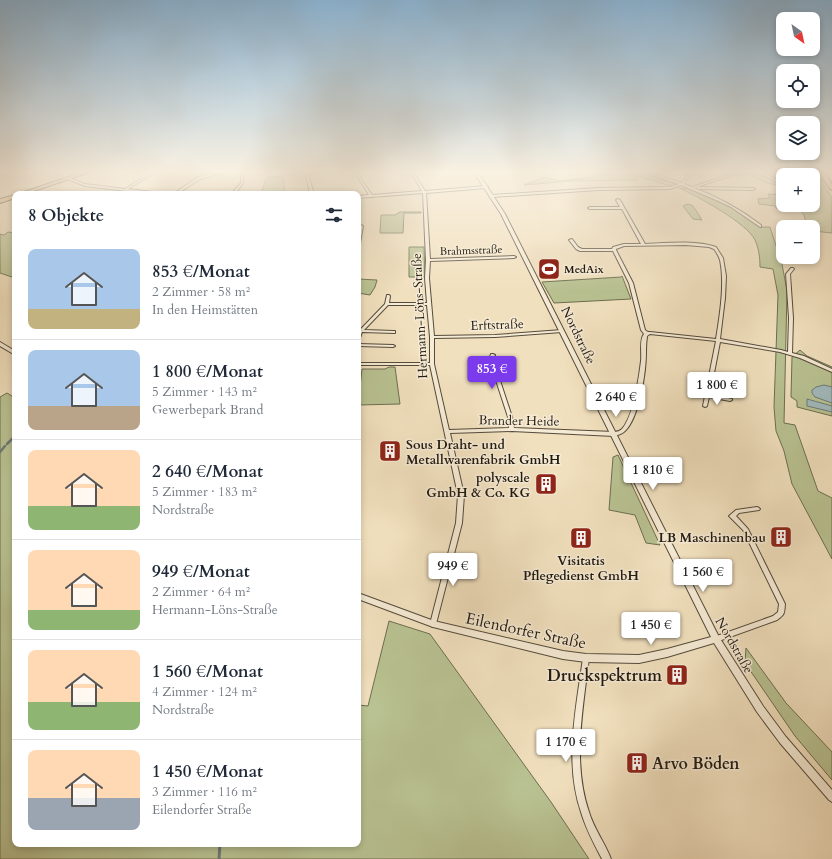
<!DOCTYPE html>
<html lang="de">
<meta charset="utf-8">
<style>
:root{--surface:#fff;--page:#f2f2f3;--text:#1f2937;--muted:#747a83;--line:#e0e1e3;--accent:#7c3aed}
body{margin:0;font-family:Cardo,serif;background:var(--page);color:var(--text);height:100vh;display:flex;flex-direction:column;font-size:15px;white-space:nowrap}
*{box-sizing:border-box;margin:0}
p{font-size:13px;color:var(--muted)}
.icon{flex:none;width:22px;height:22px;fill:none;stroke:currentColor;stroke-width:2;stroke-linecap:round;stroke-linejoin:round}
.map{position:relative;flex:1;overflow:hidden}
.side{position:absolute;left:12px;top:191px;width:349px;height:656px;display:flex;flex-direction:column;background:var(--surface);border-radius:8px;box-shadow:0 2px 6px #0003}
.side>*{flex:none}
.needle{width:26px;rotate:147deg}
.buttons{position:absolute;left:776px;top:12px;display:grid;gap:8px}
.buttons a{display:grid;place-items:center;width:44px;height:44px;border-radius:8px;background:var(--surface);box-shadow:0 2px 6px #0003;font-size:20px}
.price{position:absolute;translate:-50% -34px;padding:0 9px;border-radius:4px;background:#fff;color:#222;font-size:13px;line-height:26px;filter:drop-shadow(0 1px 2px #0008)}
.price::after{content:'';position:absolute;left:50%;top:24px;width:12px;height:9px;margin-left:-6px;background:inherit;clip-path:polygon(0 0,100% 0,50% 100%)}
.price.selected{background:var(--accent);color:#fff}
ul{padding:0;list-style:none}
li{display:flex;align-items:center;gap:12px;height:100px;padding:0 16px}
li+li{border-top:1px solid var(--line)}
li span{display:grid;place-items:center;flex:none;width:112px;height:80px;border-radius:8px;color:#555}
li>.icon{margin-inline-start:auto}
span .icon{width:48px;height:48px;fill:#fffc;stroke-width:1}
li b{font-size:17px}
h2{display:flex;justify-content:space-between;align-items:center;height:48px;padding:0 16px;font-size:17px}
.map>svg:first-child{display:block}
</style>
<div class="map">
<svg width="832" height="859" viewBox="0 0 832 859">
<rect width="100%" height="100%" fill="#f1e0be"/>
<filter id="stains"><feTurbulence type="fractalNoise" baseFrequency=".005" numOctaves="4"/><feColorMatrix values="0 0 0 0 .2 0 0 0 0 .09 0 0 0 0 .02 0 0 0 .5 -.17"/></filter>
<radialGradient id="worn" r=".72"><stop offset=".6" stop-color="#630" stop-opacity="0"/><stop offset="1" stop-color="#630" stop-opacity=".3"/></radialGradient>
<g fill="#b9c292" stroke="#6c6e51">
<path d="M 612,171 L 638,171 L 678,185 L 674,187 L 634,175 L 637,180 L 572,181 L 524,185 L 545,177 L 558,181 L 587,178 L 614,172 Z"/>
<path d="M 725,171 L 815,171 L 832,198 L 832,233 L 813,231 L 813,227 L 807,227 L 804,215 L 800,210 L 776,208 L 775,206 L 759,204 L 758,199 L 770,198 L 768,194 L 783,195 L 783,205 L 813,205 L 813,198 L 817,198 L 813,197 L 813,175 L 783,175 L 783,185 C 761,186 757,175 740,171 L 737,173 Z"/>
<path d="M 283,176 L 285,193 L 261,193 L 267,177 Z"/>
<path d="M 679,188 L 693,189 L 733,208 L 760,227 L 770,227 L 782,264 L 787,291 L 784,423 L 795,425 L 818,491 L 832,498 L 832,559 L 792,484 L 784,451 L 776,431 L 774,407 L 778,295 L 773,269 L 760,267 C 760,258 759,249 755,240 C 747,223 697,196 679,188 Z"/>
<path d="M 688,204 L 693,206 L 702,220 L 693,219 L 683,206 Z"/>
<path d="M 400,212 L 421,212 L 421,213 L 404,213 L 403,233 L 380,233 L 381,215 L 395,215 Z"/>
<path d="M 8,232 L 15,233 L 15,278 L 0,273 L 0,234 L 4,235 Z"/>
<path d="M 409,247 L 424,247 L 425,277 L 409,277 Z"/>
<path d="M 622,276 L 631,299 L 554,303 L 542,282 L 621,277 Z"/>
<path d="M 358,279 L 377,280 L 375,287 L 370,295 L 358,293 Z"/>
<path d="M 800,350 L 807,356 L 832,367 L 832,416 L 797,407 L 797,401 L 791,397 L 792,357 Z"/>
<path d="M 389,367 L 395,367 L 400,404 L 358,405 L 362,369 L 385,369 Z"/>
<path d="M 7,393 L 15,398 L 15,844 L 358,844 L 358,705 L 368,706 L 389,621 L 430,634 L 551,802 L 589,859 L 0,859 L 0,397 Z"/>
<path d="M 618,455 L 660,545 L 646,543 L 635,515 L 609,510 L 613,457 Z"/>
<path d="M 746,648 L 786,703 L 832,752 L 832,780 L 795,736 L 745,663 Z"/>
</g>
<g fill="#a1babd" stroke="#6d7a78">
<path d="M 824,385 L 832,387 L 832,403 L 815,397 L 812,393 L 812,390 L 816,387 Z"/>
<path d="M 807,399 L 832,406 L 832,412 L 807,406 Z"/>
</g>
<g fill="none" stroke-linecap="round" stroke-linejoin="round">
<g stroke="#6d7a78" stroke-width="2.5">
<path d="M 7,444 L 15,436"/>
<path d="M 0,452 L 5,446"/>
</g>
<path stroke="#6d7a78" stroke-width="3" d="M 219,859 L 220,844"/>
<g stroke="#544b3c" stroke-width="2">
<g id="minor">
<path d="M 5,171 L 8,171 L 0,176 L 0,174 Z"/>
<path d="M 154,171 L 157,171 L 128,189 L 160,193 L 162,194 L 152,194 L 85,186 L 67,179 L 69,178 L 85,184 L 125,189 Z"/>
<path d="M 225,171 L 229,171 L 200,179 L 177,194 L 173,194 L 198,177 Z"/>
<path d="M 241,171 L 243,171 L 243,183 L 235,194 L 231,194 L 241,183 Z"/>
<path d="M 305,171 L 307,171 L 314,194 L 310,194 Z"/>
<path d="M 356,171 L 358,171 L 361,179 L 372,195 L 422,191 L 410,171 L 412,171 L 425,191 L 486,186 L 488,187 L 486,188 L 426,193 L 430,259 L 514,256 L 516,257 L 514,258 L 430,261 L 429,278 L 434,336 L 495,335 L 562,330 L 564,331 L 562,332 L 495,337 L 434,338 L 434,364 L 449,430 L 509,428 L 508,417 L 489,359 L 491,354 L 493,354 L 495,355 L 493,359 L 512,417 L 514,428 L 614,432 C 617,432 620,431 622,429 C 633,417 639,377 641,361 C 642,352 639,340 644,334 L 641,330 L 629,283 L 613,251 L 580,251 L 576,249 L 569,240 L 572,239 L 578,247 L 582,249 L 612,249 L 613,247 L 624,244 L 641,244 L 622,209 L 590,209 L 588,208 L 590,207 L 620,207 L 616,200 L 618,199 L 620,200 L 645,244 C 667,243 695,240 716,247 L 723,258 L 726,276 L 725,298 L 720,339 L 781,350 L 788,352 L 789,318 L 786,274 L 791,268 L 793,268 L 794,269 L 790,274 L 793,318 L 792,353 L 804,356 L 832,369 L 832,372 L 800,358 L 780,352 L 720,342 L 710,394 L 732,399 L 732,400 L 730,401 L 709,397 L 707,406 L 705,407 L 703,406 L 716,341 L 650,334 L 647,336 L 647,337 C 646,343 646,348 646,353 C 646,372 639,418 625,431 C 622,434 618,435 614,436 L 512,431 L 450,433 L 464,495 L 462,523 L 436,624 L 435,626 L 433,627 L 431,626 L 430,624 L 456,523 L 458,495 L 430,365 L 358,365 L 358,363 L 430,363 L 430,337 L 427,305 L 388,305 L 364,330 L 394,331 L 395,331 L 395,333 L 362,332 L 360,338 L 358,338 L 358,333 L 360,330 L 385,304 L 387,295 L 389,295 L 390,296 L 389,303 L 427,303 L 425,278 L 426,260 L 423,193 L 358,198 L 358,196 L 369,195 L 359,179 ZM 686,245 L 709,247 L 714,249 C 716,252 719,256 720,260 C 725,283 720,315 716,339 L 650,332 L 648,332 L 645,330 L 633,283 L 616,250 L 616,249 L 624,246 Z"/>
<path d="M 640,171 L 644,171 L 682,183 L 691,171 L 693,171 L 684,184 L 692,187 L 725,176 L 744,172 L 752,171 L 764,173 L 783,183 L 783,185 C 775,182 768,176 760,174 C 740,169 713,182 694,188 C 718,197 740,209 761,225 L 761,227 L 760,227 L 731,207 L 716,200 L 681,185 L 670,189 L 599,190 L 492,197 L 490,196 L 492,195 L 599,188 L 670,187 L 679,184 Z"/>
<path d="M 697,187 L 753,188 L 755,189 L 753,190 L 698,189 L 697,189 Z"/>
<path d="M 358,224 L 363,226 L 360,243 L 358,244 L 358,233 L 359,227 L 358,226 Z"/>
<path d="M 358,344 L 393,345 L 395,346 L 393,347 L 358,346 Z"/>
<path d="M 757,507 L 759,508 L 760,509 L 759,510 L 739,513 L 736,516 L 748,529 L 785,604 C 784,614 785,614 777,620 L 716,642 L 714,641 L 713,639 L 714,637 L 773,616 L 778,612 L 779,604 L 743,530 L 729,516 L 736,510 Z"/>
<path d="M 586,655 L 588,656 L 589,658 C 583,709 572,762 589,812 C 594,829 605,843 611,859 L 602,859 C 594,844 586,829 581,812 C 564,762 576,709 583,658 L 584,656 Z"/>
</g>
</g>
<g stroke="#544b3c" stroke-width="2">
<g id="tertiary">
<path d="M 473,171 L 477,171 L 505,214 L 719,637 L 763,706 L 786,737 L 832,790 L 832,802 L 829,800 L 780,743 L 757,712 L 714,643 L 667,657 L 639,663 L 586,662 L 563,659 L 433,627 L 358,599 L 358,593 L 434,621 L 563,651 L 586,654 L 639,655 L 667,649 L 711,637 L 501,214 Z"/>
<path d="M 0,342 L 15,351 L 15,355 L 0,346 Z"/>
</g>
</g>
<g stroke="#201910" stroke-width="2">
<g id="primary">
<path d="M 86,171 L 93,171 L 25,194 L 18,194 Z"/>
<path d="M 15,195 L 15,198 L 0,203 L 0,199 Z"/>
</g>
</g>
<g stroke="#201910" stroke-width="2">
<path id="motorway" d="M 818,171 L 824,171 L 832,184 L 832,190 L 830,189 Z"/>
</g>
<use href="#minor" fill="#f6ebd5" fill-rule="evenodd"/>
<use href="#tertiary" fill="#f6ebd5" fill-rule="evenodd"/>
<use href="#primary" fill="#e8c07f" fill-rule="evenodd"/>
<use href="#motorway" fill="#e8c07f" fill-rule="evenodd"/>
</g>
<linearGradient id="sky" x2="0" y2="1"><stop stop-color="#8bb6d7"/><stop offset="0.59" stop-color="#f9f1e2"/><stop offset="1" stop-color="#f9f1e2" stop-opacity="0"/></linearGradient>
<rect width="832" height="291" fill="url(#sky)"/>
<defs>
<g id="stadium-square" transform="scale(1.15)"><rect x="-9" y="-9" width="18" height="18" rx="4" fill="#8f2418" stroke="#f6ebd5"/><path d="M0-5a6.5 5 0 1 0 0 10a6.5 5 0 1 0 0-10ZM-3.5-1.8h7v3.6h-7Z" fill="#fff"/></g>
<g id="building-square" transform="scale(1.15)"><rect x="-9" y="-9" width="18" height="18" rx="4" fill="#8f2418" stroke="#f6ebd5"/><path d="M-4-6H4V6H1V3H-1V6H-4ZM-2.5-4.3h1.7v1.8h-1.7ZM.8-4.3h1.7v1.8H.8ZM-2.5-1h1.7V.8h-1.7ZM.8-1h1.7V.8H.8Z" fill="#fff"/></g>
</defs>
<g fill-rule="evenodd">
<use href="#stadium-square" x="549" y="269"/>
<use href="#building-square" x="390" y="451"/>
<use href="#building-square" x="546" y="484"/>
<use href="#building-square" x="781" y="537"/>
<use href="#building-square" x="581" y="538"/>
<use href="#building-square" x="677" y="675"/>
<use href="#building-square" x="637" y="763"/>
</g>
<g text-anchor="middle" stroke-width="3" stroke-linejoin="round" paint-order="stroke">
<g font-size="11" fill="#201910" stroke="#f6ebd5">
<text transform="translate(471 250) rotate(-2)" y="4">Brahmsstraße</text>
</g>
<g font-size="11" font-weight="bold" fill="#201910" stroke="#f6ebd5" text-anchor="start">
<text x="564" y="273">MedAix</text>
</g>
<g font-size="13" fill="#201910" stroke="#f6ebd5">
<text transform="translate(419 316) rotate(-93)" y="5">Hermann-Löns-Straße</text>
<text transform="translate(497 324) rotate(-2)" y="5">Erftstraße</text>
<text transform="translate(579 335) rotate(64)" y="5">Nordstraße</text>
<text transform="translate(519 420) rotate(1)" y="5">Brander Heide</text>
<text transform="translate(735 645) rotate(60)" y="5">Nordstraße</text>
</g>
<g font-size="13" font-weight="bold" fill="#201910" stroke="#f6ebd5" text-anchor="end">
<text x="406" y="449" text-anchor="start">Sous Draht- und<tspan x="406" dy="15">Metallwarenfabrik GmbH</tspan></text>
<text x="530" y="482">polyscale<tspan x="530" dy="15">GmbH &amp; Co. KG</tspan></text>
<text x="766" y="542">LB Maschinenbau</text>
<text x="581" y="565" text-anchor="middle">Visitatis<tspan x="581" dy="15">Pflegedienst GmbH</tspan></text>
</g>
<g font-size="16" fill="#201910" stroke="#f6ebd5">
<text transform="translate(526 630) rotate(12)" y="6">Eilendorfer Straße</text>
</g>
<g font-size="16" font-weight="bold" fill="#201910" stroke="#f6ebd5" text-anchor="end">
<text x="662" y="681">Druckspektrum</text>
<text x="652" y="769" text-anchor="start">Arvo Böden</text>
</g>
</g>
<rect width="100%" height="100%" filter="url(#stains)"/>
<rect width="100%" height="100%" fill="url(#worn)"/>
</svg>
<div class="buttons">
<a><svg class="needle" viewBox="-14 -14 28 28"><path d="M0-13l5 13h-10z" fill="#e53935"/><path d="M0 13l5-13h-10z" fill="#747a83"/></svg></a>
<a><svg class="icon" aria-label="locate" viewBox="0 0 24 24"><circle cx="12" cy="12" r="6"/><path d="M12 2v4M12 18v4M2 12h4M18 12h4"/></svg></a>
<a><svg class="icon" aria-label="layers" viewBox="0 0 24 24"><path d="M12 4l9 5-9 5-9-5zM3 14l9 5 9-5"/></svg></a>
<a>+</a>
<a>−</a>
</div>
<b class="price selected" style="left:492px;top:390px">853 €</b>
<b class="price" style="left:717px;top:406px">1 800 €</b>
<b class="price" style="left:616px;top:418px">2 640 €</b>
<b class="price" style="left:653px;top:491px">1 810 €</b>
<b class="price" style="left:453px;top:587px">949 €</b>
<b class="price" style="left:703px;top:593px">1 560 €</b>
<b class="price" style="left:651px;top:646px">1 450 €</b>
<b class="price" style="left:566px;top:763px">1 170 €</b>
<section class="side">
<h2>8 Objekte<svg class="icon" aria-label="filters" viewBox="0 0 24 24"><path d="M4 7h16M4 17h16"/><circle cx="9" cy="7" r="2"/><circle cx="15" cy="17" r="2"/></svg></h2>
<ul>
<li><span style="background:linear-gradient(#a9c7e8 75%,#c2b280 0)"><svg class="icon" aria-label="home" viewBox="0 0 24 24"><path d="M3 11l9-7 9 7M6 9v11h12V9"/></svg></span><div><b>853 €/Monat</b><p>2 Zimmer · 58 m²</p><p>In den Heimstätten</p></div></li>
<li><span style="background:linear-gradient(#a9c7e8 70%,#b9a48a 0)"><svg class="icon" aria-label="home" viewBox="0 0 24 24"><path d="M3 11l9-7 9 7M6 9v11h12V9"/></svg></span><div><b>1 800 €/Monat</b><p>5 Zimmer · 143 m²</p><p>Gewerbepark Brand</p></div></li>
<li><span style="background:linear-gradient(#ffd9b3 70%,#8fb573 0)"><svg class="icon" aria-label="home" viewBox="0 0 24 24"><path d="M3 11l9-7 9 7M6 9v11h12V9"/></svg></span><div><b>2 640 €/Monat</b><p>5 Zimmer · 183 m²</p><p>Nordstraße</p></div></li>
<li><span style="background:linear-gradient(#ffd9b3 75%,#8fb573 0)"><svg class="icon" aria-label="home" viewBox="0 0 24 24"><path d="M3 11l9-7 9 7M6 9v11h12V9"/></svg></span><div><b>949 €/Monat</b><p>2 Zimmer · 64 m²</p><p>Hermann-Löns-Straße</p></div></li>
<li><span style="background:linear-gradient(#ffd9b3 65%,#8fb573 0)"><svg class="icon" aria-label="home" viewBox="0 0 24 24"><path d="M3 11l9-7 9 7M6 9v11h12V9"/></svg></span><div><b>1 560 €/Monat</b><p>4 Zimmer · 124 m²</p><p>Nordstraße</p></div></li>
<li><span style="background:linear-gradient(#ffd9b3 60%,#9aa5b1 0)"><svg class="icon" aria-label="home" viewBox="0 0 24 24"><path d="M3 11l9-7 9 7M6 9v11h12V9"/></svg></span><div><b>1 450 €/Monat</b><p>3 Zimmer · 116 m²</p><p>Eilendorfer Straße</p></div></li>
</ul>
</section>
</div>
